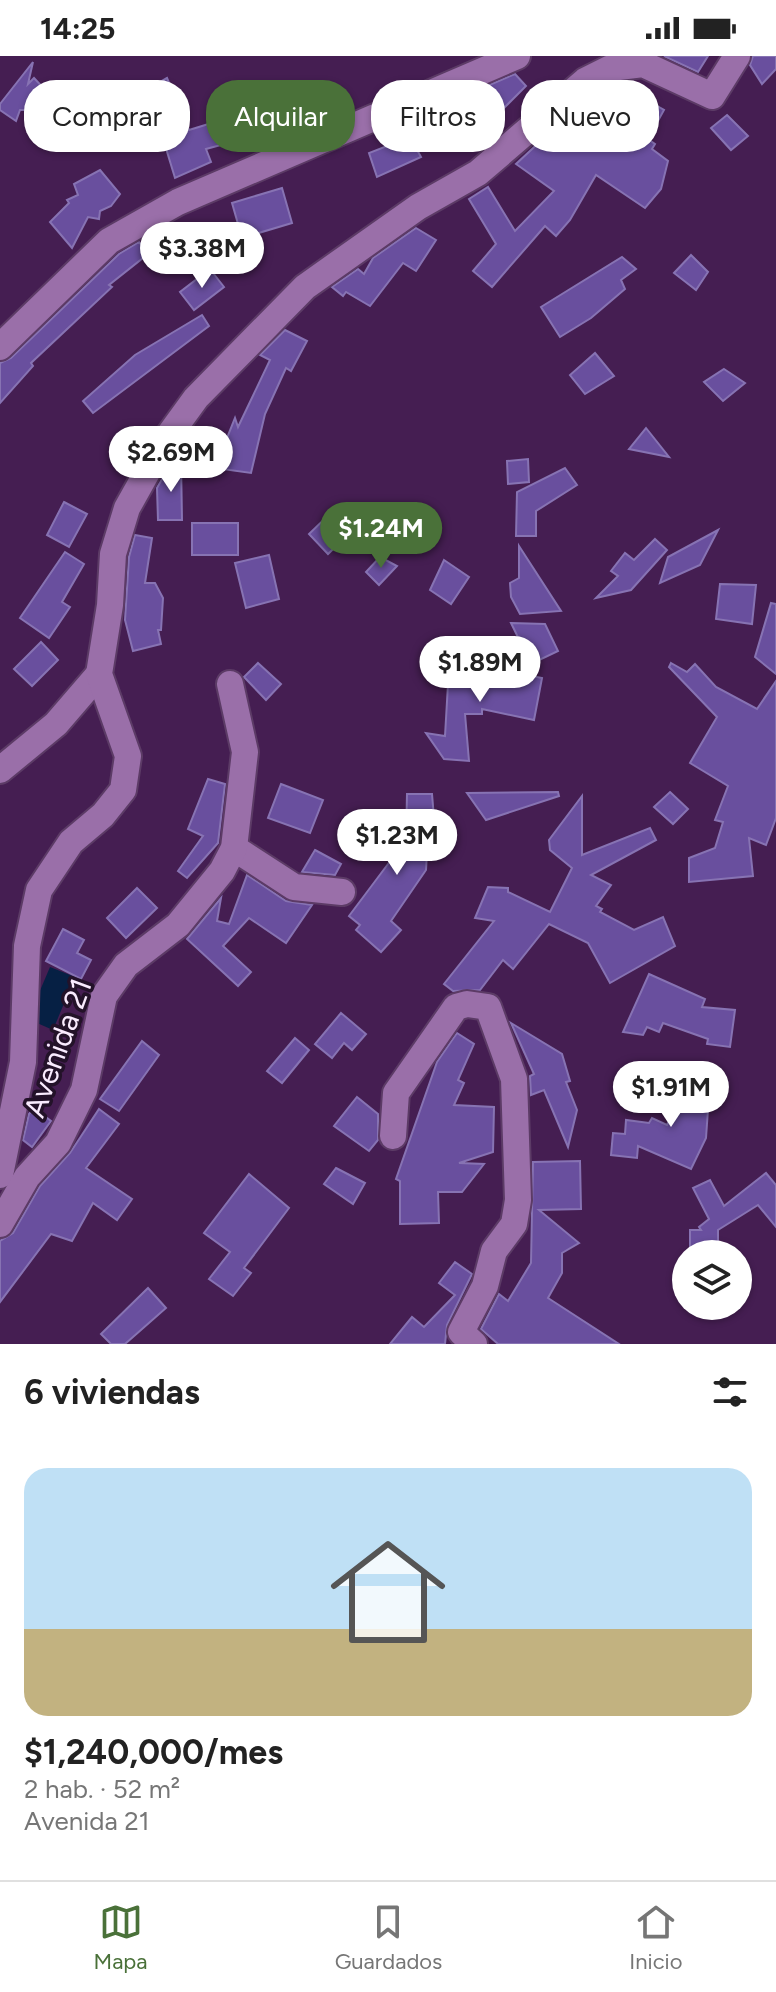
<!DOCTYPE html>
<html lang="es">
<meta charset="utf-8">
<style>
:root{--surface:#fff;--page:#f2f2f2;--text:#222;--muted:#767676;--line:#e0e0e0;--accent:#4a7139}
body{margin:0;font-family:Figtree,sans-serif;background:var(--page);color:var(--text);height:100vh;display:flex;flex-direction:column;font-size:30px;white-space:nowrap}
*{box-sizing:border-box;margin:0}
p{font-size:26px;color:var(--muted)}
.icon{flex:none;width:44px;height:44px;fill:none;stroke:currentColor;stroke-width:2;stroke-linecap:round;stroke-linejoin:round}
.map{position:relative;height:1288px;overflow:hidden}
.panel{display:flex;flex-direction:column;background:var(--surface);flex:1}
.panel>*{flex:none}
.hud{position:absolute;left:24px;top:24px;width:728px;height:72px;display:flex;gap:16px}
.buttons{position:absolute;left:672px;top:1184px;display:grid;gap:16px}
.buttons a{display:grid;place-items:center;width:80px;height:80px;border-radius:50%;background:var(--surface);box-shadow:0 2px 6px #0004;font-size:40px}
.price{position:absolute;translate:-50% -68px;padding:0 18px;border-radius:28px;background:#fff;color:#222;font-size:26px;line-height:52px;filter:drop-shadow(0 2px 4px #0008)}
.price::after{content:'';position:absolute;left:50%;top:48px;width:24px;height:18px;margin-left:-12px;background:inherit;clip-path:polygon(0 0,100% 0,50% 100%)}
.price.active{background:var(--accent);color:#fff}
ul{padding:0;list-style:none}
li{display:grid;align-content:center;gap:16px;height:424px;padding:0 24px}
li span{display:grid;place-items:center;height:248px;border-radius:24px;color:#555}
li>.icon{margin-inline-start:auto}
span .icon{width:144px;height:144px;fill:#fffc;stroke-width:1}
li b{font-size:34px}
h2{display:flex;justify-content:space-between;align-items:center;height:96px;padding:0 24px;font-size:34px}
.pill{padding:0 28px;border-radius:32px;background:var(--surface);box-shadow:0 2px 6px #0004;font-size:28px;line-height:72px}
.pill.active{background:var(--accent);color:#fff}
.status{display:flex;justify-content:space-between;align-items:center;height:56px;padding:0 40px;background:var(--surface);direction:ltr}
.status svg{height:22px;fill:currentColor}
.tab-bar{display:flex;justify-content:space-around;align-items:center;height:112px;border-top:2px solid var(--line);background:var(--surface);font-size:22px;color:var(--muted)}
.tab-bar a{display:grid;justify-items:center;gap:4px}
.tab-bar .active{color:var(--accent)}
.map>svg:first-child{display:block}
</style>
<div class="status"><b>14:25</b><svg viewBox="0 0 49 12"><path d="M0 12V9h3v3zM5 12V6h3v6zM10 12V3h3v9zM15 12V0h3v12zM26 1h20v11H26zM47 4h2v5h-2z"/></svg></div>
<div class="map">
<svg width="776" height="1288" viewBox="0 0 776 1288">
<rect width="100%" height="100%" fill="#451e52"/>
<path fill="#062044" d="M 50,911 L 75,921 L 53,974 L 28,963 Z"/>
<g fill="#694f9e" stroke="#8773b3" stroke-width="2">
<path d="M 664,0 L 708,0 L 698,16 Z"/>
<path d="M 753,0 L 776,0 L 776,13 L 762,28 L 750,9 Z"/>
<path d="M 33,6 L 28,28 L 34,22 L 64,54 L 20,54 L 16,65 L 0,54 L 0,48 Z"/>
<path d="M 515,18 L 526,30 L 476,80 L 436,52 Z"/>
<path d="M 167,22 L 189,74 L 241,58 L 236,41 L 260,38 L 260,43 L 285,43 L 288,71 L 206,93 L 211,106 L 175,122 L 161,76 L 139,38 Z"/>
<path d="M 618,28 L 664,54 L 648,83 L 655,88 L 652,93 L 668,105 L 661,133 L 645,152 L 596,119 L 570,164 L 556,180 L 545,170 L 492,231 L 473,215 L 496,188 L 469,143 L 488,131 L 515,175 L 554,135 L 516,108 L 560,67 L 579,70 L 597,37 L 607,32 L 614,36 Z"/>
<path d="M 727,59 L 748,80 L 731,94 L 711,72 Z"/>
<path d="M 410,81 L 421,101 L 377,121 L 369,97 Z"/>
<path d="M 100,114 L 120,138 L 111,150 L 100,155 L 99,163 L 88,161 L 72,192 L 50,166 L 69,147 L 67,144 L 78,139 L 74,128 Z"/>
<path d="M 282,132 L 292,167 L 242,182 L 232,147 Z"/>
<path d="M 416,172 L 436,184 L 416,215 L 403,207 L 370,250 L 346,236 L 343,240 L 332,231 L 358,213 L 364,218 L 373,202 Z"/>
<path d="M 139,186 L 148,198 L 109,229 L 112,231 L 31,307 L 33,310 L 0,347 L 0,307 L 11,302 L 119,198 Z"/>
<path d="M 691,199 L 708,216 L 696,234 L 674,217 Z"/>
<path d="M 622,201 L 636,213 L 621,224 L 625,233 L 591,262 L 560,281 L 541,251 Z"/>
<path d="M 210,213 L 224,231 L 194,254 L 180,236 Z"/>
<path d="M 202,259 L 209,270 L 93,357 L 83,345 L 135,299 Z"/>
<path d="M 285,274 L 307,285 L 291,315 L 286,312 L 265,358 L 251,417 L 215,412 L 235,362 L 238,371 L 270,304 L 260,299 Z"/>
<path d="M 595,297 L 614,320 L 585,338 L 570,319 Z"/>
<path d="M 724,313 L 745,327 L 723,345 L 704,326 Z"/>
<path d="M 646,372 L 669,401 L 629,393 Z"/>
<path d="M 528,403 L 529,426 L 508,428 L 507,405 Z"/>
<path d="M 181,406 L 182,464 L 158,464 L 157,432 L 171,407 Z"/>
<path d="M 565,412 L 577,429 L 536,455 L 536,480 L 516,480 L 517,436 Z"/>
<path d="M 64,446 L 87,458 L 69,491 L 47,479 Z"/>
<path d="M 336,452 L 355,472 L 328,498 L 309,478 Z"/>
<rect x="192" y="467" width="46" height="32"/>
<path d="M 718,474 L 700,509 L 660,527 L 668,501 Z"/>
<path d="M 135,479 L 152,482 L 145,527 L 155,527 L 163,542 L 161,574 L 158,574 L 161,588 L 133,595 L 125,564 L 129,501 Z"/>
<path d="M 655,483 L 667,494 L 631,534 L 596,542 L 618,520 L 611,515 L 625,497 L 634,504 Z"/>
<path d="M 519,490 L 561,555 L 520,558 L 511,541 L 510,527 L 519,522 Z"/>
<path d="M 65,496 L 84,508 L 62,546 L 70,551 L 49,582 L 20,562 Z"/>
<path d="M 269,499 L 279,543 L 246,552 L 235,507 Z"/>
<path d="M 380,501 L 397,510 L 379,529 L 366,516 Z"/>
<path d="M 444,504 L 469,521 L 451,548 L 430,534 Z"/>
<path d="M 720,528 L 756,529 L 752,568 L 716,563 Z"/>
<path d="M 771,547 L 776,548 L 776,618 L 755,601 Z"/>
<path d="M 511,567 L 545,568 L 558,595 L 531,608 Z"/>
<path d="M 41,586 L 58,604 L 32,630 L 14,613 Z"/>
<path d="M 468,594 L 468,627 L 514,630 L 517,617 L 542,622 L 534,664 L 482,653 L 482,658 L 465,658 L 469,705 L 444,703 L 426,677 L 445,680 L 448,628 L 444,598 Z"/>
<path d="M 258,607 L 281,628 L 266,644 L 244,621 Z"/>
<path d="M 671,607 L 687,616 L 695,608 L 716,631 L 757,653 L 776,625 L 776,762 L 766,789 L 749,782 L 753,820 L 689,826 L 689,802 L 715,792 L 723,766 L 715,764 L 728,730 L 690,707 L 717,661 L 669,611 Z"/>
<path d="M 208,723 L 225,728 L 218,787 L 187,822 L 178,815 L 203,780 L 188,773 Z"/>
<path d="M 281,728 L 323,744 L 310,777 L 268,762 Z"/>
<path d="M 558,736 L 559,740 L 486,764 L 467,737 Z"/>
<path d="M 670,736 L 688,753 L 673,768 L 654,751 Z"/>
<path d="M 407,738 L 432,738 L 434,762 L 429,763 L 426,814 L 391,865 L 401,874 L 381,896 L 356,874 L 360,869 L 349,860 L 406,784 Z"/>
<path d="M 582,740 L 582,799 L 650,772 L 656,784 L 591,819 L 611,829 L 596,850 L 602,853 L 600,856 L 634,874 L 663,861 L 675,890 L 610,927 L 588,887 L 549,868 L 513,913 L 503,904 L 480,934 L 453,935 L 444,928 L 494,865 L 475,862 L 488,831 L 508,832 L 508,836 L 550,856 L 572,812 L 550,794 L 549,784 Z"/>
<path d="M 315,794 L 341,808 L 335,819 L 302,816 Z"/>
<path d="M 247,819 L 286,845 L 312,849 L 286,887 L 249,862 L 223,890 L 251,916 L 238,930 L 187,883 L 221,842 L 217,865 L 229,868 Z"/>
<path d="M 137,832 L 157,852 L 126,882 L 107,862 Z"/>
<path d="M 63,873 L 84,884 L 77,897 L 91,904 L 81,923 L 46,905 Z"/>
<path d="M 649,918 L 705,943 L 702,951 L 735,954 L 730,991 L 707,988 L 708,983 L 663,967 L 659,976 L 647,971 L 643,979 L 623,976 Z"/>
<path d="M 341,957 L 366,978 L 352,994 L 344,987 L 332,1002 L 315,988 Z"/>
<path d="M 511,967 L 562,998 L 570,1025 L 566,1026 L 577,1054 L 568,1091 L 544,1034 L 531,1039 L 530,1020 L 534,1018 Z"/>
<path d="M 457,977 L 474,988 L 458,1024 L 464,1027 L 454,1049 L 494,1051 L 493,1096 L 459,1107 L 484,1108 L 462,1136 L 438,1136 L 439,1167 L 400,1168 L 400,1125 L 396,1123 L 437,1006 Z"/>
<path d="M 295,982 L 309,994 L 282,1027 L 267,1015 Z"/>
<path d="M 142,985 L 159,999 L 119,1055 L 100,1043 Z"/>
<path d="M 693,1019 L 710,1025 L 706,1082 L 691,1113 L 638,1090 L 637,1102 L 611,1099 L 613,1077 L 625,1078 L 626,1064 L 649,1067 L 652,1062 L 667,1069 Z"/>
<path d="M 357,1041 L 378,1058 L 378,1084 L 369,1095 L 334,1070 Z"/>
<path d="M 34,1052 L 51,1065 L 32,1091 L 23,1084 L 29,1058 Z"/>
<path d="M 99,1053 L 119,1068 L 86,1112 L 132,1143 L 117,1164 L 93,1147 L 72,1185 L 51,1178 L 0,1246 L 0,1185 L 13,1177 L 40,1130 L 70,1097 Z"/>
<path d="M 580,1105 L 581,1153 L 539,1154 L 579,1187 L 562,1197 L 562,1217 L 548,1242 L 619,1288 L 498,1288 L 481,1273 L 499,1238 L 508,1245 L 531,1207 L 533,1106 Z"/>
<path d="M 336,1112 L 365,1127 L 353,1148 L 324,1128 Z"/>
<path d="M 766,1117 L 776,1129 L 776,1171 L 758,1149 L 718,1174 L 718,1198 L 690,1198 L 690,1174 L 701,1174 L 699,1171 L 709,1163 L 693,1132 L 710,1124 L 724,1150 Z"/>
<path d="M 249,1118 L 289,1152 L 244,1212 L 251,1217 L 233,1240 L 209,1223 L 230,1196 L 204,1177 Z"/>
<path d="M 455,1206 L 472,1218 L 447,1269 L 445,1288 L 390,1288 L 412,1261 L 424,1271 L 455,1239 L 439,1227 Z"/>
<path d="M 148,1232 L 166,1252 L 125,1288 L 111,1288 L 101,1278 Z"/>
</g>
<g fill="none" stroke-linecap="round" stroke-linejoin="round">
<g stroke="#5c3b66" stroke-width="30">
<g id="minor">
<path d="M 0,291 L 109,185 L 178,146 L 517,0"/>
<path d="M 0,714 L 56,668 L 99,618"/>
<path d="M 234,792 L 294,831 L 342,836"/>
<path d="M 393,1080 L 396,1037 L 456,951 L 467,948 L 488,951 L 514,1023 L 518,1144 L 514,1168 L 494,1195 L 485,1230 L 461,1276 L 474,1288"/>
<path d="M 0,1119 L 23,1006 L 27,890 L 39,834 L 71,786 L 103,759 L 123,734 L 128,700 L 99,618 L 110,549 L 113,498 L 127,452 L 164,386 L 196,342 L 305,231 L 418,151 L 478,117 L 585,25 L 611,12 L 643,8 L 712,40 L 737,0"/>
<path d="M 0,1168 L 27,1121 L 58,1087 L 84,1034 L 104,940 L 126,909 L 178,869 L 222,815 L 234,792 L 245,696 L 230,628"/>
</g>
</g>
<use href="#minor" stroke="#9a6fa9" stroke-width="26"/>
</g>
<g text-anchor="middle" stroke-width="7" stroke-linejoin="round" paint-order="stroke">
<g font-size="30" fill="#f9ebfe" stroke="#231229">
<text transform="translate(58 992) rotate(-70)" y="10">Avenida 21</text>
</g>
</g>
</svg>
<div class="buttons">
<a><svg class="icon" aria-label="layers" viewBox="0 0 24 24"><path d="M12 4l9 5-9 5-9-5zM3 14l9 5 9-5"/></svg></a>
</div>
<b class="price" style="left:202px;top:234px">$3.38M</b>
<b class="price" style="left:171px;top:438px">$2.69M</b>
<b class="price active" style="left:381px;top:514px">$1.24M</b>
<b class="price" style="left:480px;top:648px">$1.89M</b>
<b class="price" style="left:397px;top:821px">$1.23M</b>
<b class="price" style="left:671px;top:1073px">$1.91M</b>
<div class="hud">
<a class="pill">Comprar</a>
<a class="pill active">Alquilar</a>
<a class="pill">Filtros</a>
<a class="pill">Nuevo</a>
</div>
</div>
<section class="panel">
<h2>6 viviendas<svg class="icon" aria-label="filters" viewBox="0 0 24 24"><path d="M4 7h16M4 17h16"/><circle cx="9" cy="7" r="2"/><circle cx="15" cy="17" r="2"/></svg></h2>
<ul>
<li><span style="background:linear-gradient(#bfe0f5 65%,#c2b280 0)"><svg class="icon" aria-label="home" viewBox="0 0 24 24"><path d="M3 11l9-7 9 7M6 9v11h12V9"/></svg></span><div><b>$1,240,000/mes</b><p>2 hab. · 52 m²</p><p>Avenida 21</p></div></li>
</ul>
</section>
<nav class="tab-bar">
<a class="active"><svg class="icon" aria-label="map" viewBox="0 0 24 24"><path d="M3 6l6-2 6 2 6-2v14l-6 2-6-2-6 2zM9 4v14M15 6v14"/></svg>Mapa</a>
<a><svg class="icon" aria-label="saved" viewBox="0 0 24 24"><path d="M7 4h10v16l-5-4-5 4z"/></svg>Guardados</a>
<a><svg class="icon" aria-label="home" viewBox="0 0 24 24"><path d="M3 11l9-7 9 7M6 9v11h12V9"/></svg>Inicio</a>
</nav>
